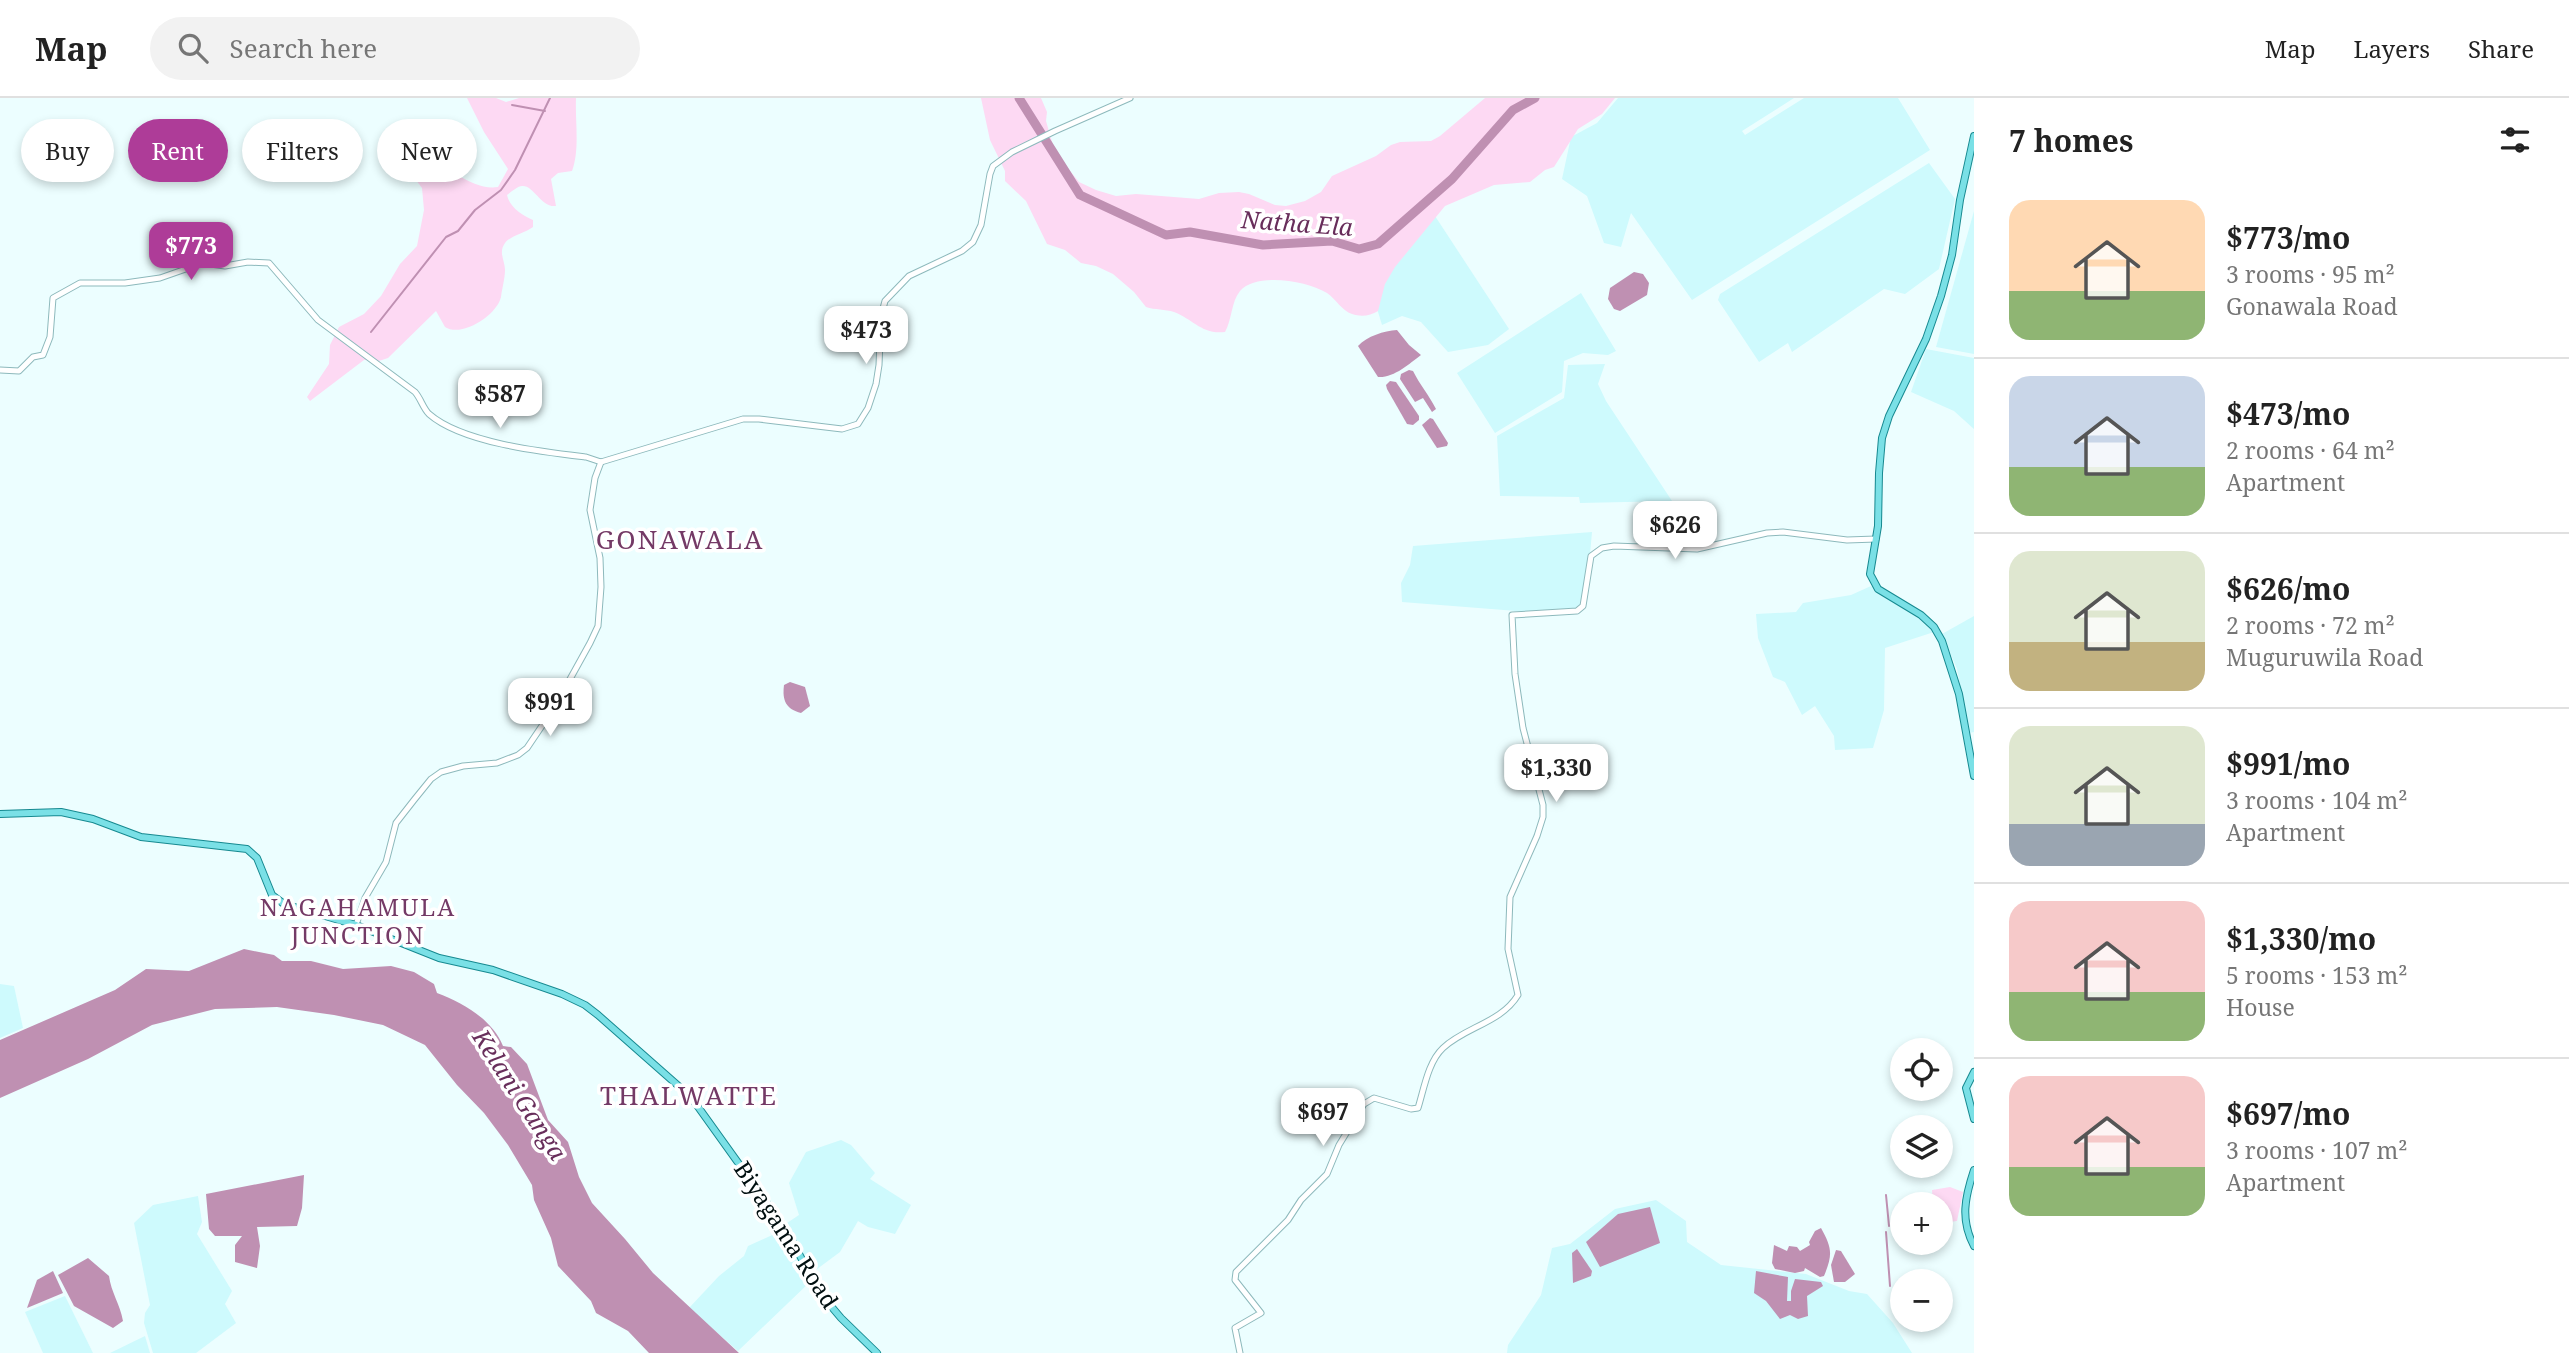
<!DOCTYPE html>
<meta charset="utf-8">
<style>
:root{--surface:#fff;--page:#f2f2f2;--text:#222;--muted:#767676;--line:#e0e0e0;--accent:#ae3c98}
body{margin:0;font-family:"Noto Serif",serif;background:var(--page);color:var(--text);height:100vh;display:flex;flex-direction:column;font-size:26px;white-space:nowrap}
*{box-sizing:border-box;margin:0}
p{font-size:23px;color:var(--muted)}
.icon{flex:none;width:38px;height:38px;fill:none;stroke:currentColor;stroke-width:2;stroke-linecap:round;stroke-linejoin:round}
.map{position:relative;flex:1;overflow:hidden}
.details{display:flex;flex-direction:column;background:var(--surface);width:595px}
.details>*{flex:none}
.banner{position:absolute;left:21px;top:21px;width:665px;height:63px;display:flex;gap:14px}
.fabs{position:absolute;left:1890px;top:940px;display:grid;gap:14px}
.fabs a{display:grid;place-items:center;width:63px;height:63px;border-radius:50%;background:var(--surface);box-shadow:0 4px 10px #0003;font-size:35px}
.price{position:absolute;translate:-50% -60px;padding:0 16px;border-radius:14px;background:#fff;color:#222;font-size:23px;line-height:46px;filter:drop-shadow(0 2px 4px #0008)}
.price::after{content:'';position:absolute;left:50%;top:42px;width:21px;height:16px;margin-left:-10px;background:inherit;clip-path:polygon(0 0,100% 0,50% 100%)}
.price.on{background:var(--accent);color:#fff}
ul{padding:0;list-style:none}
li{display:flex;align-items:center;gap:21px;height:175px;padding:0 35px}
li+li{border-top:2px solid var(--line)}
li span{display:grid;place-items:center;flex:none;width:196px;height:140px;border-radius:21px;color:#555}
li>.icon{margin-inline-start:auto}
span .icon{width:84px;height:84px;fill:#fffc;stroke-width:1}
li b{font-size:30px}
h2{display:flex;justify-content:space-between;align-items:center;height:84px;padding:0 35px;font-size:30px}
.tag{padding:0 24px;border-radius:32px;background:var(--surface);box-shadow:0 4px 10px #0003;font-size:24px;line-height:63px}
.tag.on{background:var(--accent);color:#fff}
header{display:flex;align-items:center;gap:42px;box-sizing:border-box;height:98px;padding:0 35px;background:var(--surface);border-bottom:2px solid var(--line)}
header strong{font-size:33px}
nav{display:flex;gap:38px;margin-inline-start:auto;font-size:24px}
.search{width:490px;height:63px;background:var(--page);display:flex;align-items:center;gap:18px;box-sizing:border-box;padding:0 24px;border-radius:38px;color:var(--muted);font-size:26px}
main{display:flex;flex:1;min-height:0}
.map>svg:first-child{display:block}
</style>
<header>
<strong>Map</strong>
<div class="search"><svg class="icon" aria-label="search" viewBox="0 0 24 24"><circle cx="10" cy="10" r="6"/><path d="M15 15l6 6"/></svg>Search here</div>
<nav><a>Map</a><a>Layers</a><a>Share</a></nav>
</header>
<main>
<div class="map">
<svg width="1974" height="1255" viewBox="0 0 1974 1255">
<rect width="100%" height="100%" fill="#ecfeff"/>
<g fill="#cefafd">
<path d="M 1618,0 L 1794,0 L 1742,33 L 1745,37 L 1804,0 L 1898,0 L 1930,52 L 1692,202 L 1631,115 L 1621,149 L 1604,145 L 1587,98 L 1562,81 L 1571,39 L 1597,25 Z"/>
<path d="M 1929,65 L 1955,101 L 1939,171 L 1905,196 L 1884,191 L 1792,254 L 1788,245 L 1759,264 L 1718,202 L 1720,196 Z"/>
<path d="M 1974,113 L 1974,256 L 1936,249 Z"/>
<path d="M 1435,118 L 1509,231 L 1488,247 L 1448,254 L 1421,224 L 1402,218 L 1382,227 L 1372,194 Z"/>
<path d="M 1581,195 L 1616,253 L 1608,257 L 1583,255 L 1564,263 L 1562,294 L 1495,335 L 1457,275 Z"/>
<path d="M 1926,251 L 1974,260 L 1974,331 L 1954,313 L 1911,294 Z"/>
<path d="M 1605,266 L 1598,286 L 1606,303 L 1672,403 L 1580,405 L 1579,399 L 1500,398 L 1497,338 L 1564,300 L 1568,267 Z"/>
<path d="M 1592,434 L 1586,502 L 1577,513 L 1543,515 L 1402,504 L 1401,485 L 1410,467 L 1413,448 Z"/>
<path d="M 1871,488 L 1912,514 L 1934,534 L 1885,550 L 1884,612 L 1873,650 L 1835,652 L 1834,638 L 1815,608 L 1802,617 L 1785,584 L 1773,579 L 1758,540 L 1756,516 L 1796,514 L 1803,505 L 1851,497 Z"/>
<path d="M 1974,518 L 1974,634 L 1969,635 L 1957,571 L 1942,536 Z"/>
<path d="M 0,886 L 14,888 L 23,930 L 0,940 Z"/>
<path d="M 841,1042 L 851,1047 L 875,1075 L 870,1081 L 911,1107 L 895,1136 L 868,1129 L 858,1123 L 840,1154 L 813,1174 L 784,1127 L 799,1117 L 789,1085 L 806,1054 Z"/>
<path d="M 198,1098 L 202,1124 L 197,1136 L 232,1193 L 225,1206 L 236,1225 L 196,1255 L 153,1255 L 144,1225 L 145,1215 L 150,1207 L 134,1125 L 153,1107 Z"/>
<path d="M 1656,1102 L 1686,1123 L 1687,1144 L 1721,1167 L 1806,1176 L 1849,1193 L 1867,1196 L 1893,1225 L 1912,1255 L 1507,1255 L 1508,1247 L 1541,1197 L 1552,1150 L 1570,1146 L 1615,1111 Z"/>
<path d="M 781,1133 L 811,1183 L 738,1253 L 689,1210 L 719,1178 L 744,1158 L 748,1148 Z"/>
<path d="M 65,1198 L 93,1255 L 43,1255 L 25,1214 Z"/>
<path d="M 145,1238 L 150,1255 L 110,1255 Z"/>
</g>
<g fill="#fdd9f3">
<path d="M 467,0 L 496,0 L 506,4 L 519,0 L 576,0 C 575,24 580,51 572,73 L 558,75 L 551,81 L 556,108 C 541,110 534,87 522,88 C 518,88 511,94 507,97 C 510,110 522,117 533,122 L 533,129 C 525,135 510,138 505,145 C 498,155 505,162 505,172 C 505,180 502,191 501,199 C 497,217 462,240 445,229 L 436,213 L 388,260 L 379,263 L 364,262 L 310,303 L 307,299 L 329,266 L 330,247 L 339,229 L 364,216 L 381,198 L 400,166 L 417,148 L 424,112 L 422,90 L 416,82 L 394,70 L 389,62 L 391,58 C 402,57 415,57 425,60 C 449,68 472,93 498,89 L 508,71 L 484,34 Z"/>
<path d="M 981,0 L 1041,0 L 1047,14 L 1046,23 L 1055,54 L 1079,84 L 1096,92 L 1116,98 L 1136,96 L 1199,101 L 1219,95 L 1239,94 L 1249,96 L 1275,107 L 1286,108 L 1305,103 L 1321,94 L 1332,78 L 1376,58 L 1391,47 L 1400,44 L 1431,43 L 1440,38 L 1485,0 L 1615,0 L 1602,16 L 1578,31 L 1554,69 L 1545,72 L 1530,84 L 1494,87 L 1445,108 L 1395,169 L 1385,186 L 1378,213 C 1370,218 1361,219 1352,216 C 1342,213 1336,201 1327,195 C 1307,183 1257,174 1240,193 C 1231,204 1232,222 1225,234 C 1202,237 1193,221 1174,214 C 1165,211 1155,212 1146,209 L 1134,194 L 1113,176 L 1096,168 L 1081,165 L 1065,152 L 1047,146 L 1026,103 L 1005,83 L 1005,73 L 990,42 Z"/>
<path d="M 1950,1089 L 1963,1094 L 1957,1123 L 1941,1125 L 1941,1106 L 1933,1106 L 1932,1092 Z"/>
</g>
<g fill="#bf90b2">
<path d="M 1634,174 L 1643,176 L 1649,185 L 1647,197 L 1620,213 L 1614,211 L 1608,201 L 1610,190 Z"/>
<path d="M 1397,232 L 1409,247 L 1421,257 C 1409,266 1394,280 1378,279 L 1358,248 C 1367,238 1384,233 1397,232 Z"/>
<path d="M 1409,272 L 1413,273 C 1420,287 1429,297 1436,311 L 1432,314 L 1423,300 L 1415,304 L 1400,281 L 1401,276 Z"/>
<path d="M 1390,283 L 1396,284 L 1419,318 L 1419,322 L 1413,327 L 1407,326 L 1387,291 L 1386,287 Z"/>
<path d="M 1430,320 L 1433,321 L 1448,345 L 1447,348 L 1437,350 L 1422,327 Z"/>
<path d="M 790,584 L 805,589 L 810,608 L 801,615 C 786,611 782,603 784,587 Z"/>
<path d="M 244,851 L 274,857 L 282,863 L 311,863 L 343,871 L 391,868 L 414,874 L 434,886 L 437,895 C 463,905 492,921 503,948 L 511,949 L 527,966 L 548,1022 L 568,1044 L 579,1079 L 592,1105 L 625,1141 L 653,1175 L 739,1255 L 649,1255 L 628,1233 L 596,1215 L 591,1203 L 558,1168 L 551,1140 L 534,1102 L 532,1087 L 508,1047 L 484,1015 L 457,987 L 425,947 L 383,927 L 334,917 L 277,909 L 215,911 L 152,927 L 88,961 L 0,1000 L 0,942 L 115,892 L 146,871 L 189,873 Z"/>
<path d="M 304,1077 L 302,1110 L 297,1128 L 257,1129 L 260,1148 L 257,1170 L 235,1164 L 235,1147 L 242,1138 L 215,1138 L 209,1131 L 206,1096 Z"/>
<path d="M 1650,1109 L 1660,1145 L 1600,1169 L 1586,1144 L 1618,1116 Z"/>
<path d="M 1821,1130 C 1832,1150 1833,1156 1824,1178 L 1820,1179 L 1805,1170 L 1804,1173 L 1795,1175 L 1775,1171 L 1772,1165 L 1774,1147 L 1787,1153 L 1789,1148 L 1797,1149 L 1800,1153 L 1810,1147 L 1809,1144 L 1815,1133 Z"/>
<path d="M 1577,1151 L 1592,1173 L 1591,1178 L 1573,1185 L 1572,1155 Z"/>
<path d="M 1836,1152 L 1841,1153 L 1855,1176 L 1845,1184 L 1834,1184 L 1831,1167 Z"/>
<path d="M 88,1160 L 109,1178 C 111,1194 120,1206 123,1223 L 113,1230 L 74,1208 L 58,1177 Z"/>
<path d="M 53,1173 L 63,1195 L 27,1210 L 37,1182 Z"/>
<path d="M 1756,1173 L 1788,1179 L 1787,1203 L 1791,1203 L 1791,1193 L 1795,1181 L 1821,1184 L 1823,1188 L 1807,1198 L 1808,1218 L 1798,1221 L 1790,1217 L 1780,1221 L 1766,1203 L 1754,1195 Z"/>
</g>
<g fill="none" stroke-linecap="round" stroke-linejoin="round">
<g stroke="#bf90b2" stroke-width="2">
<path d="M 512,7 L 545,13"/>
<path d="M 371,234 L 446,139 L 458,133 L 475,112 L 501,92 L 515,72 L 550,0"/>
<path d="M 1886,1097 L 1889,1128"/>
<path d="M 1886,1134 L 1890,1188"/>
</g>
<path stroke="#bf90b2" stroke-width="9" d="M 1019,0 L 1080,97 L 1166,137 L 1190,134 L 1263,147 L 1332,143 L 1359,151 L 1378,146 L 1452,81 L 1513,12 L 1535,0"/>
<g stroke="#8db9bc" stroke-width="7">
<g id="minor">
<path d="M 0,272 L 19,273 L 33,259 L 43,257 L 50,239 L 53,200 L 80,185 L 125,185 L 160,180 L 203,165 L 225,168 L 248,164 L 269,165 L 318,222 L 415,294 C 421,301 423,310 429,316 C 462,345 543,354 586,359 L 601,364"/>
<path d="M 601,364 L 743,321 L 759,321 L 842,331 L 858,326 L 868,310 L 876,286 L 879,267 L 881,218 L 885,203 L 909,178 L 962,153 L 973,144 L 981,127 L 990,76 L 993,68 L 1012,54 L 1055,33 L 1130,0"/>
<path d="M 356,827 L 365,800 L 386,764 L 396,725 L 414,702 L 431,681 L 441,674 L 463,668 L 497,665 L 518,657 L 527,650 L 554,610 L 590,545 L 598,528 L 601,489 L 600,460 L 590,412 L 595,380 L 601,364"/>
<path d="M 1240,1255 L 1235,1230 L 1261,1215 L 1235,1182 L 1236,1174 L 1288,1122 L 1301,1102 L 1327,1076 L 1339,1047 L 1364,1006 L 1374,1000 L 1411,1011 L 1418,1010 C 1424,991 1428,964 1443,950 C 1465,929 1501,925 1518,897 L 1508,851 L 1510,799 L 1537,738 L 1543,719 L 1543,707 L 1523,630 L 1515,576 L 1512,517 L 1577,513 L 1583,508 L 1591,458 L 1602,450 L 1614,448 L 1697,451 L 1767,435 L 1783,434 L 1847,442 L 1876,441"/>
</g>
</g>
<g stroke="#168990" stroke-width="8">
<g id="major">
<path d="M 1974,38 L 1960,102 L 1952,157 L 1941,198 L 1926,241 L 1889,318 L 1882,340 L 1879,375 L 1878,428 L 1870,476 L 1878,491 L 1921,517 L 1934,529 L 1942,543 L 1959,596 L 1974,678"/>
<path d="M 0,716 L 61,714 L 93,721 L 141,739 L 247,751 L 257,760 L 272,797 L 284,806 L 356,827 L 439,860 L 493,872 L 562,896 L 585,907 L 598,917 L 691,999 L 787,1133 L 819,1194 L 841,1220 L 877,1255"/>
<path d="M 1974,974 L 1966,990 L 1974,1021"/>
<path d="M 1974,1072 C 1965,1099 1960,1122 1974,1148"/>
</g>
</g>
<use href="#minor" stroke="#fff" stroke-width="5"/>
<use href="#major" stroke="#7ae0e6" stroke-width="6"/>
</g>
<g text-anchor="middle" stroke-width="7" stroke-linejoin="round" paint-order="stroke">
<g font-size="23" fill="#010f10" stroke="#fff">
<text transform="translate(786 1137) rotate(57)" y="8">Biyagama Road</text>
</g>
<g font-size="24" font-style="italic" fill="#682e5b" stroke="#fff">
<text transform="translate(1297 126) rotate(4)" y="8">Natha Ela</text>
<text transform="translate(519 997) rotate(57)" y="8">Kelani Ganga</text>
</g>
<g font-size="24" letter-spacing="2" fill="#743a66" stroke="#fff">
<text x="358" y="818">NAGAHAMULA<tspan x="358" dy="28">JUNCTION</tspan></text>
</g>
<g font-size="26" letter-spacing="2" fill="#743a66" stroke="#fff">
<text x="680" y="451">GONAWALA</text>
<text x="689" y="1007">THALWATTE</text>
</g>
</g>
</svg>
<div class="fabs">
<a><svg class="icon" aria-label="locate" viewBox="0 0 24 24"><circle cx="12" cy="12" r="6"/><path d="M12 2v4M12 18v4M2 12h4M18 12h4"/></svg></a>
<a><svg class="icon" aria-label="layers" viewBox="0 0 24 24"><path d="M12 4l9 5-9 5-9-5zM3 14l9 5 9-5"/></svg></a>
<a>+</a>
<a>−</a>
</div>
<b class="price on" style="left:191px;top:184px">$773</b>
<b class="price" style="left:866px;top:268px">$473</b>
<b class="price" style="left:500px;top:332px">$587</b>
<b class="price" style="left:1675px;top:463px">$626</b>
<b class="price" style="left:550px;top:640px">$991</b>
<b class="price" style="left:1556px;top:706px">$1,330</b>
<b class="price" style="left:1323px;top:1050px">$697</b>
<div class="banner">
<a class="tag">Buy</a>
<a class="tag on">Rent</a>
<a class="tag">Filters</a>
<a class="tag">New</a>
</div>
</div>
<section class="details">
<h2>7 homes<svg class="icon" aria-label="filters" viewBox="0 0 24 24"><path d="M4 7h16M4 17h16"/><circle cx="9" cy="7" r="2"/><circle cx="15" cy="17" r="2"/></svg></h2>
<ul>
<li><span style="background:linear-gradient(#ffd9b3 65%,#8fb573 0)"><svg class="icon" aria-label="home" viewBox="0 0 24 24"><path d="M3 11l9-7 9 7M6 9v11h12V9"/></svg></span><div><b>$773/mo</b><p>3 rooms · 95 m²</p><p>Gonawala Road</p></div></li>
<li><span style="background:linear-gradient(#c9d6e8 65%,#8fb573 0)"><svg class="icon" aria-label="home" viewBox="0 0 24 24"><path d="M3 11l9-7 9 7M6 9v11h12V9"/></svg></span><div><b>$473/mo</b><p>2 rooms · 64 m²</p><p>Apartment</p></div></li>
<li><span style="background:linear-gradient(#dfe7d0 65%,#c2b280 0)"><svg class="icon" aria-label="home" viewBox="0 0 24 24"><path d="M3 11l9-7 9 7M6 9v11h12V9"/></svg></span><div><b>$626/mo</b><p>2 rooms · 72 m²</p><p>Muguruwila Road</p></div></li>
<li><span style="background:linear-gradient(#dfe7d0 70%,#9aa5b1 0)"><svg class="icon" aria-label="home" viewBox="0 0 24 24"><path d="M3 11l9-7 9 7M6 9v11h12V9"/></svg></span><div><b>$991/mo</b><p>3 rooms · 104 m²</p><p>Apartment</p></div></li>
<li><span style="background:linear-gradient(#f6c9c9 65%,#8fb573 0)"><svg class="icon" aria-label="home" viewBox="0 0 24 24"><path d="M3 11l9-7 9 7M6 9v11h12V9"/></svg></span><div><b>$1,330/mo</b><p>5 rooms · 153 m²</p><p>House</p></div></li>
<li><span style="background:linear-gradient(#f6c9c9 65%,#8fb573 0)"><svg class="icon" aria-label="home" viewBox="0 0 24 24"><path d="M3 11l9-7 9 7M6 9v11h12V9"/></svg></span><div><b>$697/mo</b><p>3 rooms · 107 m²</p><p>Apartment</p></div></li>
</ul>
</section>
</main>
